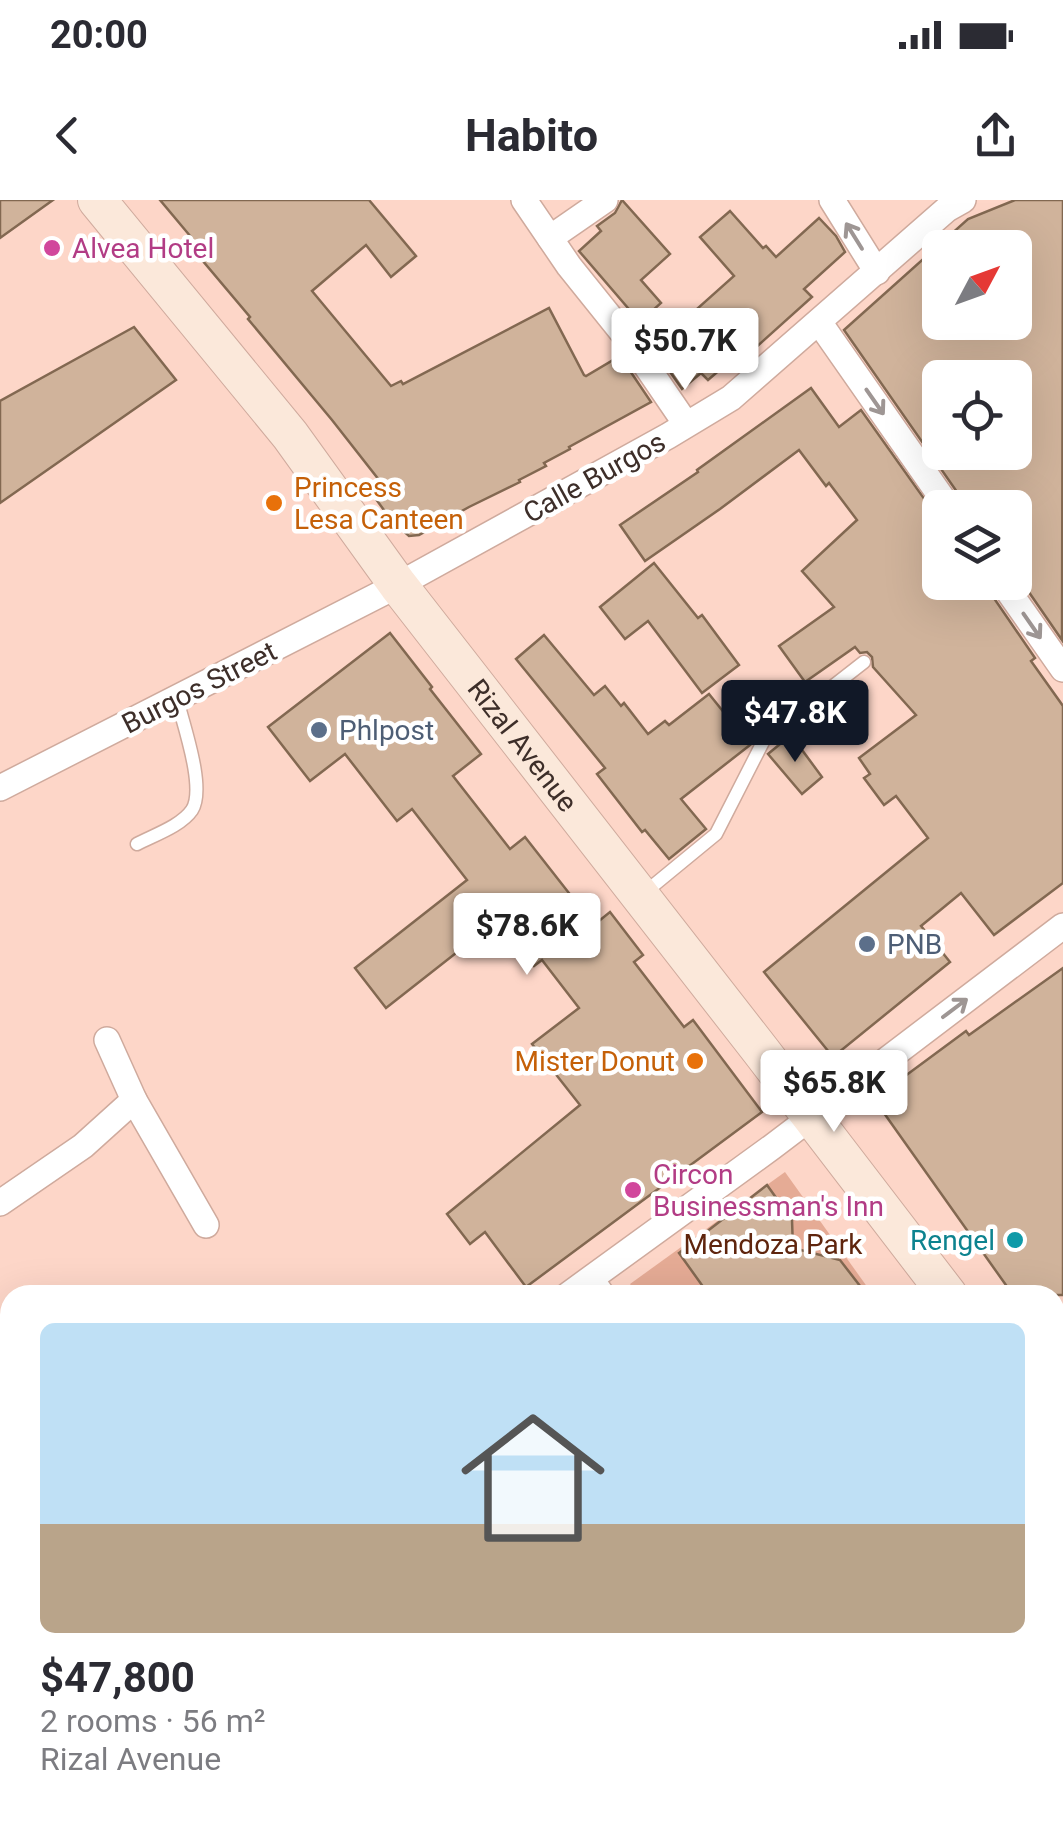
<!DOCTYPE html>
<meta charset="utf-8">
<style>
:root{--surface:#fff;--page:#f7f7f7;--text:#2b2b33;--muted:#7c7c81;--line:#e1e1e2;--accent:#111827}
body{margin:0;font-family:Roboto,sans-serif;background:var(--page);color:var(--text);height:100vh;display:flex;flex-direction:column;font-size:38px;white-space:nowrap}
*{box-sizing:border-box;margin:0}
p{font-size:32px;color:var(--muted)}
.icon{flex:none;width:55px;height:55px;fill:none;stroke:currentColor;stroke-width:2;stroke-linecap:round;stroke-linejoin:round}
.map{position:relative;flex:1;overflow:hidden}
.side{position:absolute;left:0px;top:1085px;width:1065px;height:552px;display:flex;flex-direction:column;background:var(--surface);border-radius:30px 30px 0 0;box-shadow:0 10px 40px #0002}
.side>*{flex:none}
.needle{width:65px;rotate:49deg}
.controls{position:absolute;left:922px;top:30px;display:grid;gap:20px}
.controls a{display:grid;place-items:center;width:110px;height:110px;border-radius:15px;background:var(--surface);box-shadow:0 10px 40px #0002;font-size:50px}
.price{position:absolute;translate:-50% -85px;padding:0 22px;border-radius:10px;background:#fff;color:#222;font-size:32px;line-height:65px;filter:drop-shadow(0 2px 5px #0008)}
.price::after{content:'';position:absolute;left:50%;top:60px;width:30px;height:22px;margin-left:-15px;background:inherit;clip-path:polygon(0 0,100% 0,50% 100%)}
.price.on{background:var(--accent);color:#fff}
ul{padding:0;list-style:none}
li{display:grid;align-content:center;gap:20px;height:530px;padding:0 40px}
li+li{border-top:2px solid var(--line)}
li span{display:grid;place-items:center;height:310px;border-radius:15px;color:#555}
li>.icon{margin-inline-start:auto}
span .icon{width:180px;height:180px;fill:#fffc;stroke-width:1}
li b{font-size:42px}
.status{display:flex;justify-content:space-between;align-items:center;height:70px;padding:0 50px;background:var(--surface);direction:ltr}
.status svg{height:28px;fill:currentColor}
header{display:flex;justify-content:space-between;align-items:center;height:130px;padding:0 40px;background:var(--surface);font-size:45px;font-weight:700}
.map>svg:first-child{display:block}
</style>
<div class="status"><b>20:00</b><svg viewBox="0 0 49 12"><path d="M0 12V9h3v3zM5 12V6h3v6zM10 12V3h3v9zM15 12V0h3v12zM26 1h20v11H26zM47 4h2v5h-2z"/></svg></div>
<header><svg class="icon" aria-label="back" viewBox="0 0 24 24"><path d="M15 5l-7 7 7 7"/></svg>Habito<svg class="icon" aria-label="share" viewBox="0 0 24 24"><path d="M12 15V3M7 8l5-5 5 5M5 13v7h14v-7"/></svg></header>
<div class="map">
<svg width="1063" height="1637" viewBox="0 0 1063 1637">
<rect width="100%" height="100%" fill="#fdd6c8"/>
<path fill="#e5ab95" d="M 785,972 L 873,1095 L 638,1095 L 630,1084 Z"/>
<g fill="#d0b39b" stroke="#826851" stroke-width="2.5" fill-rule="evenodd">
<path d="M 0,0 L 53,0 L 0,38 Z"/>
<path d="M 160,0 L 369,0 L 416,56 L 391,77 L 366,45 L 312,91 L 391,186 L 401,181 L 403,184 L 549,108 L 584,175 L 586,176 L 620,156 L 651,202 L 569,247 L 570,249 L 544,263 L 546,266 L 519,280 L 520,282 L 469,307 L 419,335 L 409,336 L 392,321 L 367,287 L 379,280 L 332,220 L 248,119 L 250,117 L 186,41 L 191,37 Z"/>
<path d="M 622,0 L 670,54 L 641,80 L 661,103 L 640,122 L 579,51 L 601,31 L 597,26 L 615,13 Z"/>
<path d="M 1015,0 L 1063,0 L 1062,440 L 1015,372 L 1015,308 L 965,308 L 962,299 L 844,130 L 968,19 ZM 940,48 L 1015,48 L 1015,122 L 940,122 ZM 940,178 L 1015,178 L 1015,252 L 940,252 Z"/>
<path d="M 730,11 L 763,48 L 766,46 L 776,57 L 819,18 L 836,36 L 845,52 L 804,89 L 812,97 L 743,159 L 738,154 L 708,180 L 701,173 L 682,189 L 663,162 L 672,154 L 676,159 L 714,126 L 698,108 L 734,76 L 700,37 Z"/>
<path d="M 134,127 L 176,180 L 0,303 L 0,201 Z"/>
<path d="M 811,188 L 839,227 L 861,210 L 940,321 L 940,382 L 986,382 L 989,391 L 1035,458 L 1031,461 L 1063,506 L 1063,683 L 994,735 L 961,693 L 921,726 L 950,762 L 833,857 L 764,772 L 928,638 L 896,596 L 884,605 L 864,578 L 870,574 L 859,558 L 916,515 L 873,467 L 872,457 L 867,452 L 860,453 L 855,447 L 805,482 L 779,446 L 834,407 L 802,371 L 857,320 L 829,283 L 826,286 L 799,250 L 720,309 L 645,361 L 620,325 L 698,272 L 697,270 Z"/>
<path d="M 654,363 L 698,418 L 702,415 L 739,465 L 702,493 L 648,421 L 625,439 L 600,407 Z"/>
<path d="M 390,433 L 432,487 L 430,489 L 481,554 L 453,576 L 510,649 L 525,637 L 594,725 L 610,712 L 643,755 L 634,762 L 684,827 L 693,820 L 762,912 L 526,1087 L 485,1032 L 470,1044 L 447,1014 L 580,905 L 532,844 L 579,808 L 542,760 L 534,766 L 498,720 L 386,808 L 355,768 L 467,680 L 412,609 L 397,621 L 345,554 L 310,581 L 268,527 Z"/>
<path d="M 544,435 L 594,495 L 605,486 L 621,506 L 624,503 L 648,534 L 665,521 L 669,525 L 709,494 L 750,545 L 681,599 L 706,629 L 669,659 L 645,630 L 642,632 L 597,574 L 605,568 L 516,459 Z"/>
<path d="M 791,535 L 822,577 L 802,594 L 768,554 Z"/>
<path d="M 1063,768 L 1063,1095 L 1013,1095 L 874,899 L 966,831 L 969,835 Z"/>
<path d="M 767,985 L 792,1020 L 793,1048 L 840,1060 L 867,1095 L 709,1095 L 679,1053 Z"/>
</g>
<g fill="none" stroke-linecap="round" stroke-linejoin="round">
<g stroke="#cfaa9d" stroke-width="15">
<g id="lane">
<path d="M 137,644 C 154,635 181,626 192,610 C 206,588 183,524 177,499"/>
<path d="M 643,694 L 716,634 L 764,540 L 864,462"/>
<path d="M 596,1075 L 610,1095"/>
</g>
</g>
<g stroke="#cfaa9d" stroke-width="28">
<g id="street">
<path d="M 524,0 L 569,66 L 630,142 L 686,224"/>
<path d="M 832,0 L 877,72"/>
<path d="M 550,38 L 605,0"/>
<path d="M 819,122 L 949,308"/>
<path d="M 1002,382 L 1063,469"/>
<path d="M 0,588 L 398,385 L 668,236 L 731,198 L 947,9 L 963,0"/>
<path d="M 107,840 L 134,900 L 206,1025"/>
<path d="M 0,1003 L 83,946 L 134,900"/>
<path d="M 568,1095 L 772,947 L 1063,726"/>
<path d="M 0,1245 L 10,1256"/>
<path d="M 1055,1384 L 1063,1379"/>
<path d="M 0,1481 L 10,1474"/>
<path d="M 373,1628 L 380,1637"/>
<path d="M 696,1637 L 710,1628"/>
</g>
</g>
<g stroke="#cfaa9d" stroke-width="40">
<g id="secondary">
<path id="s1" d="M 97,0 L 290,235 L 398,385 L 761,851 L 948,1095"/>
<path d="M 1055,1235 L 1063,1246"/>
</g>
</g>
<use href="#lane" stroke="#fff" stroke-width="12"/>
<use href="#street" stroke="#fff" stroke-width="25"/>
<use href="#secondary" stroke="#fbe8da" stroke-width="38"/>
</g>
<defs><path id="oneway-shaft" d="M-6 0H5M1.5-3L5.5 0L1.5 3" fill="none" stroke-width="1.6" stroke-linecap="round" stroke-linejoin="round" transform="scale(2.5)"/></defs>
<g stroke="#9e9694">
<use href="#oneway-shaft" transform="translate(854 36) rotate(-122)"/>
<use href="#oneway-shaft" transform="translate(875 202) rotate(55)"/>
<use href="#oneway-shaft" transform="translate(1032 426) rotate(55)"/>
<use href="#oneway-shaft" transform="translate(955 808) rotate(-37)"/>
</g>
<g fill="#d1479c" stroke="#fff" stroke-width="4">
<circle cx="52" cy="48" r="10"/>
<circle cx="633" cy="990" r="10"/>
</g>
<g fill="#e8710a" stroke="#fff" stroke-width="4">
<circle cx="274" cy="303" r="10"/>
<circle cx="695" cy="861" r="10"/>
</g>
<g fill="#5c6f8a" stroke="#fff" stroke-width="4">
<circle cx="319" cy="530" r="10"/>
<circle cx="867" cy="744" r="10"/>
</g>
<circle fill="#0f9aa8" stroke="#fff" stroke-width="4" cx="1015" cy="1040" r="10"/>
<g text-anchor="middle" stroke-width="9" stroke-linejoin="round" paint-order="stroke">
<g font-size="28" fill="#b23c85" stroke="#fff" text-anchor="start">
<text x="72" y="58">Alvea Hotel</text>
<text x="653" y="984">Circon<tspan x="653" dy="32">Businessman's Inn</tspan></text>
</g>
<g font-size="28" fill="#3d2e29" stroke="#fff">
<text transform="translate(594 277) rotate(-29)" y="10">Calle Burgos</text>
<text transform="translate(199 487) rotate(-27)" y="10">Burgos Street</text>
<text dy="10" stroke="none"><textPath href="#s1" startOffset="692">Rizal Avenue</textPath></text>
</g>
<g font-size="28" fill="#c56008" stroke="#fff" text-anchor="start">
<text x="294" y="297">Princess<tspan x="294" dy="32">Lesa Canteen</tspan></text>
<text x="675" y="871" text-anchor="end">Mister Donut</text>
</g>
<g font-size="28" fill="#4e5e75" stroke="#fff" text-anchor="start">
<text x="339" y="540">Phlpost</text>
<text x="887" y="754">PNB</text>
</g>
<g font-size="28" fill="#0d838f" stroke="#fff" text-anchor="end">
<text x="995" y="1050">Rengel</text>
</g>
<g font-size="28" fill="#5f250d" stroke="#fff">
<text x="773" y="1054">Mendoza Park</text>
</g>
</g>
</svg>
<div class="controls">
<a><svg class="needle" viewBox="-14 -14 28 28"><path d="M0-13l5 13h-10z" fill="#e53935"/><path d="M0 13l5-13h-10z" fill="#7c7c81"/></svg></a>
<a><svg class="icon" aria-label="locate" viewBox="0 0 24 24"><circle cx="12" cy="12" r="6"/><path d="M12 2v4M12 18v4M2 12h4M18 12h4"/></svg></a>
<a><svg class="icon" aria-label="layers" viewBox="0 0 24 24"><path d="M12 4l9 5-9 5-9-5zM3 14l9 5 9-5"/></svg></a>
</div>
<b class="price" style="left:685px;top:193px">$50.7K</b>
<b class="price on" style="left:795px;top:565px">$47.8K</b>
<b class="price" style="left:527px;top:778px">$78.6K</b>
<b class="price" style="left:834px;top:935px">$65.8K</b>
<section class="side">
<ul>
<li><span style="background:linear-gradient(#bfe0f5 65%,#b9a48a 0)"><svg class="icon" aria-label="home" viewBox="0 0 24 24"><path d="M3 11l9-7 9 7M6 9v11h12V9"/></svg></span><div><b>$47,800</b><p>2 rooms · 56 m²</p><p>Rizal Avenue</p></div></li>
</ul>
</section>
</div>
